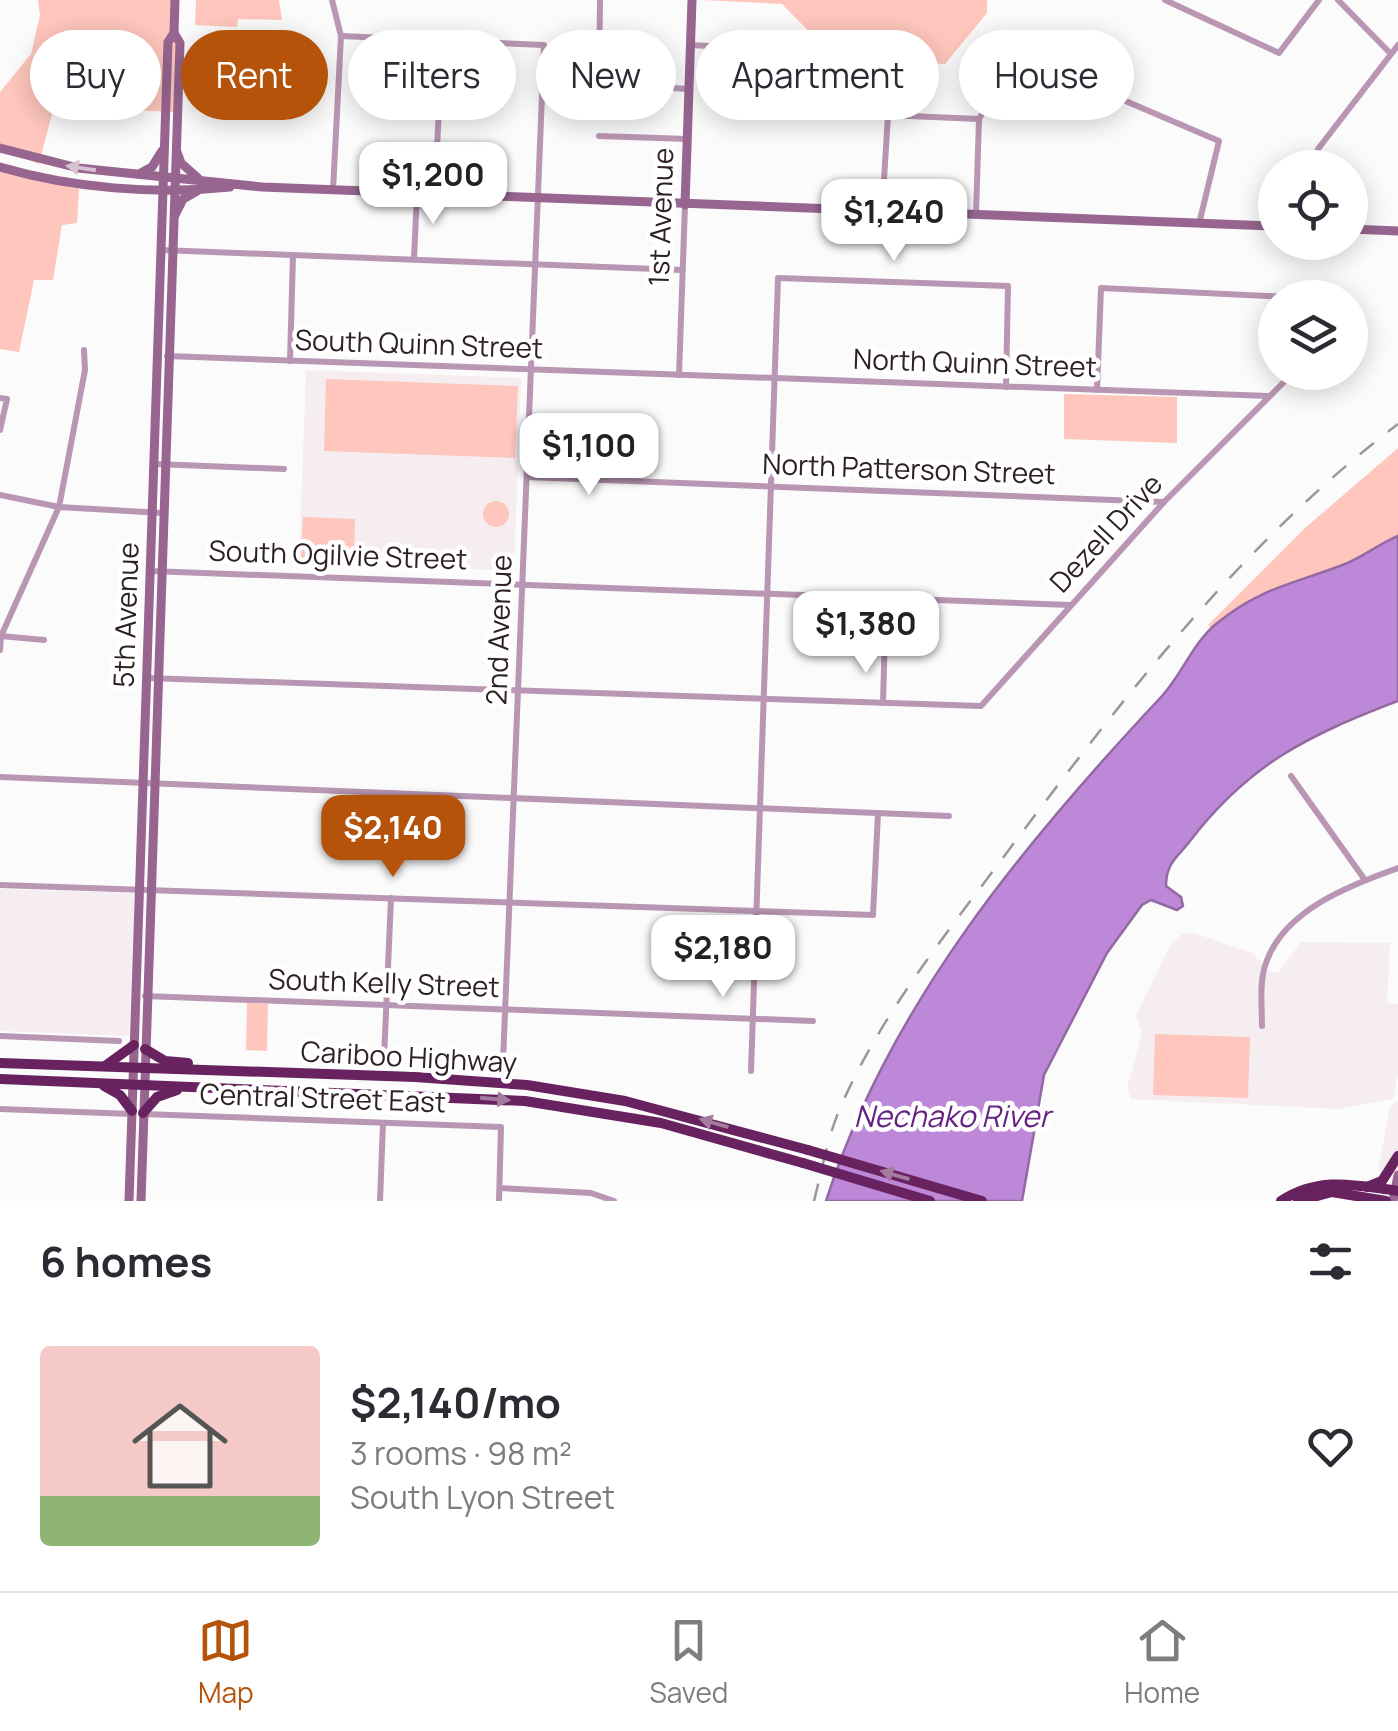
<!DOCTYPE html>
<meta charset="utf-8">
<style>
:root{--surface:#fff;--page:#f2f2f3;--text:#2b2b33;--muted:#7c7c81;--line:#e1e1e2;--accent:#b45309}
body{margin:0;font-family:Manrope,sans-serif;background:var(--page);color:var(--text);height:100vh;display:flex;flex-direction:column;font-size:38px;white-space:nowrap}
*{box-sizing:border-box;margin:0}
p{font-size:32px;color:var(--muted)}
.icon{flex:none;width:55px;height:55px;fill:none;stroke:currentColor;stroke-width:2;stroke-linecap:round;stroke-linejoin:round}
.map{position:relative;height:1201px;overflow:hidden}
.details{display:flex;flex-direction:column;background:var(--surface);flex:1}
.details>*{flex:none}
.guide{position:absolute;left:30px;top:30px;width:1340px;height:90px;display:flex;gap:20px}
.fabs{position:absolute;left:1258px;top:150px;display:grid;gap:20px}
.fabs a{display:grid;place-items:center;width:110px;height:110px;border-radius:50%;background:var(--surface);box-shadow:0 5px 25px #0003;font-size:50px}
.price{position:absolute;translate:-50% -85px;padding:0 22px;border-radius:20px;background:#fff;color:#222;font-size:32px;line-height:65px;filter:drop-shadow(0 2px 5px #0008)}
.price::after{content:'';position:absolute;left:50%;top:60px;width:30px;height:22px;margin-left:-15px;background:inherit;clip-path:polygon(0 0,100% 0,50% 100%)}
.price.active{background:var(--accent);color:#fff}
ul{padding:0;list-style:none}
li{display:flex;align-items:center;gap:30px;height:250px;padding:0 40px}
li+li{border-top:2px solid var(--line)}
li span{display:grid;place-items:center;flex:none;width:280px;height:200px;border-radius:10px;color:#555}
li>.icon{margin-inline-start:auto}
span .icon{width:120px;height:120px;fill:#fffc;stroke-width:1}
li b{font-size:42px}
h2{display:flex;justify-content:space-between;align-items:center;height:120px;padding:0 40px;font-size:42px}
.pill{padding:0 35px;border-radius:45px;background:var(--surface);box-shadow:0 5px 25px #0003;font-size:35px;line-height:90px}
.pill.active{background:var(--accent);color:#fff}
.menu{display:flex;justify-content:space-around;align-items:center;height:140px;border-top:2px solid var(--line);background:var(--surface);font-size:28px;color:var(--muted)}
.menu a{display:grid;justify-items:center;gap:5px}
.menu .active{color:var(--accent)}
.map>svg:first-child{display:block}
</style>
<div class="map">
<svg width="1398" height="1201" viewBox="0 0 1398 1201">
<rect width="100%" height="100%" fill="#fbfbfb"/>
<g fill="#f6edf1">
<path d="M 306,370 L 521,378 L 514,571 L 299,562 Z"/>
<path d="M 0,889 L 135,893 L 129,1036 L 0,1031 Z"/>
<path d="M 1194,933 L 1252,953 L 1269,971 L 1278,973 L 1301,942 L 1390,943 L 1387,1003 L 1398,1004 L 1398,1075 L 1393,1099 L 1339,1109 L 1131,1099 L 1127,1088 L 1142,1033 L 1136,1015 L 1171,944 L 1182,934 Z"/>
<path d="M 1398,1101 L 1398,1172 L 1378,1170 L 1390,1107 Z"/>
</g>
<g fill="#fec6bc">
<path d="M 38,0 L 178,0 L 174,112 L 54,106 L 39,164 L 0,150 L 0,92 L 31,54 L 40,15 Z"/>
<path d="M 196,0 L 279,0 L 282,20 L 238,19 L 237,27 L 195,25 Z"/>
<path d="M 704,0 L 987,0 L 987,13 L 945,64 L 837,60 L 782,4 Z"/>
<path d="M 0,170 L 79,189 L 77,223 L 62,225 L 53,280 L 34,280 L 19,352 L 0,349 Z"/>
<path d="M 326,379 L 518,386 L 515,458 L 324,451 Z"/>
<path d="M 1064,394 L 1177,397 L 1177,443 L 1064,439 Z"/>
<path d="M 1398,448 L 1398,554 L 1221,638 L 1208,625 L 1305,528 Z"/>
<circle cx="496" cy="514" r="13"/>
<path d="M 303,517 L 355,519 L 354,560 L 301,558 Z"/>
<path d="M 247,1003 L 268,1004 L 267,1051 L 246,1050 Z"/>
<path d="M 1155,1034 L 1250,1037 L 1248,1098 L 1153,1095 Z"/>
</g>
<path fill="#be88d9" stroke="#9369a3" stroke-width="2.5" d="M 1398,536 L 1398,701 C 1309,735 1250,763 1190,841 C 1177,858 1166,863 1166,886 L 1181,897 L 1183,906 L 1177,910 L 1151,900 L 1142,905 L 1107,953 L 1044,1075 L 1022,1201 L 826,1201 C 888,1007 1024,843 1162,696 C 1182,674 1193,643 1216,624 C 1261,587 1294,584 1345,564 C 1363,557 1379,544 1398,536 Z"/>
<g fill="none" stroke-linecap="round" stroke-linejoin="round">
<g stroke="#b996b3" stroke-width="6">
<path d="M 332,0 L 341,36 L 333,190"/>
<path d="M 600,0 L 599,84 L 689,89"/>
<path d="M 1165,0 L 1279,53 L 1319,0"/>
<path d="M 1338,0 L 1390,53"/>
<path d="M 341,36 L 544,45 L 503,1062"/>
<path d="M 690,45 L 751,48 L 815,112 L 979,119"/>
<path d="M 599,136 L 687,139"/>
<path d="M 1313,168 L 1318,149 L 1398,45"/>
<path d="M 435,194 L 442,40"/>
<path d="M 882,212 L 888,115"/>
<path d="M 976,214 L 979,119 L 1018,55 L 1219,141 L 1199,224"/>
<path d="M 161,250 L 682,270"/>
<path d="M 414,259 L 417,194"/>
<path d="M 167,356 L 1269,396"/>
<path d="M 290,361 L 293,255"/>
<path d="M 679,375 L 685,205"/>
<path d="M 1097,390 L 1101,288 L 1311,298"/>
<path d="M 0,398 L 7,399 L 0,430"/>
<path d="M 155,464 L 284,469"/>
<path d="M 527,477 L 1164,502"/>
<path d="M 0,495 L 59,507 L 162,513"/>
<path d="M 150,571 L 1070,605"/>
<path d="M 1,636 L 44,640"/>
<path d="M 0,650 L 1,636 L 59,507 L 85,370 L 84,350"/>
<path d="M 147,678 L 981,706 L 1164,502 L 1294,372"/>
<path d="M 883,703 L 886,598"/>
<path d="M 1291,776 L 1365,880"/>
<path d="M 0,777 L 949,816"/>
<path d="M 0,885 L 873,915 L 878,813"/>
<path d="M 145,996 L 813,1021"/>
<path d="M 1262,1026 C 1262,1007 1259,981 1266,963 C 1284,910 1350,885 1398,868"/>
<path d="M 0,1036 L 119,1041"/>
<path d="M 384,1058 L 391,898"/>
<path d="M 751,1071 L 778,278 L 1008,286 L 1006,387"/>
<path d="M 0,1109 L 132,1114"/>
<path d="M 143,1114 L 501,1127 L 499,1201"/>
<path d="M 500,1188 L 591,1193 L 614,1201"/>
<path d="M 380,1201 L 383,1123"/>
</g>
<g stroke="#97658f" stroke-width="9">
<path d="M 0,148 L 78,168 L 262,187 L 1275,226"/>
<path d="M 177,152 L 181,163 L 198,178"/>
<path d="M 0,167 C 72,188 155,195 230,187"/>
<path d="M 139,174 L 152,167 L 162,151"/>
<path d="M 685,205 L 692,0"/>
<path d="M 175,215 L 183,199 L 197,191"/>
<path d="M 1350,229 L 1398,231"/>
<path d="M 129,1201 L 168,42 L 174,33 L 175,0"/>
<path d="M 141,1201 L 180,43 L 174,33"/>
<path d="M 1393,1201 L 1398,1175"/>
</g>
<g stroke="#68225f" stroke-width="10">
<path d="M 145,1049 L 165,1061 L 188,1063"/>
<path d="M 0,1063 L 415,1077 L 527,1085 L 625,1101 L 808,1150"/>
<path d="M 105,1066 L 134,1045"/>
<path d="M 0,1079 L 525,1101 L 661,1123 L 803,1163"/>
<path d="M 104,1086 L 120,1095 L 132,1111"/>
<path d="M 143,1113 L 157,1097 L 177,1090"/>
<path d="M 1367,1187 L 1382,1181 L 1398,1156"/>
<path d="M 1281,1201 C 1319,1176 1355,1185 1398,1191"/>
<path d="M 1298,1201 L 1332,1192 L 1386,1201"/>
</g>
<path stroke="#9c9698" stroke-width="2.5" stroke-dasharray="18 18" stroke-linecap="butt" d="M 814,1201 C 822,1170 828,1135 841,1106 C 882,1012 950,929 1011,847 C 1127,693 1243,542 1398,424"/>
<g stroke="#68225f" stroke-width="10">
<path d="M 808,1150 L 982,1201"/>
<path d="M 803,1163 L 930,1201"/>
</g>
</g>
<defs><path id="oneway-solid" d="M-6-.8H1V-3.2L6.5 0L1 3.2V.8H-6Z" transform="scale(2.5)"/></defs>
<use fill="#d5c1d2" href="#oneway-solid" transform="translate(81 168) rotate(-171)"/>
<g fill="#a47a9f">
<use href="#oneway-solid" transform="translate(495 1099) rotate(5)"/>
<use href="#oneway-solid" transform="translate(714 1123) rotate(-164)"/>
<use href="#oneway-solid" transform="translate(895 1175) rotate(-164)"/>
</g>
<g text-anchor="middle" stroke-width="9" stroke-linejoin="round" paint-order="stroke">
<g font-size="28" fill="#2e2126" stroke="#fff">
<text transform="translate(661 217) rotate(-88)" y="10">1st Avenue</text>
<text transform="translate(419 344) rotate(2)" y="10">South Quinn Street</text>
<text transform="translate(975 363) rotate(2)" y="10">North Quinn Street</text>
<text transform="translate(909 469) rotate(2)" y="10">North Patterson Street</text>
<text transform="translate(1106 533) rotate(-47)" y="10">Dezell Drive</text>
<text transform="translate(338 555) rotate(2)" y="10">South Ogilvie Street</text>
<text transform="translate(126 615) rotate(-88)" y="10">5th Avenue</text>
<text transform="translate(499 630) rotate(-88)" y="10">2nd Avenue</text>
<text transform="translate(384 983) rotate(2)" y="10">South Kelly Street</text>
<text transform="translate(409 1057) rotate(3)" y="10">Cariboo Highway</text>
<text transform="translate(323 1098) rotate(2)" y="10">Central Street East</text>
</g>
<g font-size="30" font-style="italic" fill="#652382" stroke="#fff">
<text x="952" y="1127">Nechako River</text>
</g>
</g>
</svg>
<div class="fabs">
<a><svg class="icon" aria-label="locate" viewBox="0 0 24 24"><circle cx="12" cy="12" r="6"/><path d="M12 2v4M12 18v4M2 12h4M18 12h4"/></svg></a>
<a><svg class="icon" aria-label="layers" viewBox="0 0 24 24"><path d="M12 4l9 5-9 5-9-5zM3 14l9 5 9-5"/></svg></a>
</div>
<b class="price" style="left:433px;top:227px">$1,200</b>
<b class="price" style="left:894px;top:264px">$1,240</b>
<b class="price" style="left:589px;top:498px">$1,100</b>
<b class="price" style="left:866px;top:676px">$1,380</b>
<b class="price active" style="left:393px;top:880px">$2,140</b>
<b class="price" style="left:723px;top:1000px">$2,180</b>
<div class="guide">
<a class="pill">Buy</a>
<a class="pill active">Rent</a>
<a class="pill">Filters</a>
<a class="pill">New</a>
<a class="pill">Apartment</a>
<a class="pill">House</a>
</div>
</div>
<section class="details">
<h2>6 homes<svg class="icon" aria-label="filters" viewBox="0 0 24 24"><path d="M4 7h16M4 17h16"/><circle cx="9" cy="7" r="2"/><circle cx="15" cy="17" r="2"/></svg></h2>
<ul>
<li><span style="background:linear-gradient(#f6c9c9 75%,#8fb573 0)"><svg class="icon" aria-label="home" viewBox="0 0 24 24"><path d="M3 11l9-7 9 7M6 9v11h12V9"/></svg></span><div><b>$2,140/mo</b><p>3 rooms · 98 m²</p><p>South Lyon Street</p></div><svg class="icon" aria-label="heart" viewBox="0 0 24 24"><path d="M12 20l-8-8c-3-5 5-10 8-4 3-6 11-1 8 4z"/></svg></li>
</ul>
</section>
<nav class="menu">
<a class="active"><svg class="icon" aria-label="map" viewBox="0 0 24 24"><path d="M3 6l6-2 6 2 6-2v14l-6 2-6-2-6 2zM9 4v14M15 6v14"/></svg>Map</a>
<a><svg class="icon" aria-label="saved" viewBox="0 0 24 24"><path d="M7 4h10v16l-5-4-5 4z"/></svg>Saved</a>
<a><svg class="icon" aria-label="home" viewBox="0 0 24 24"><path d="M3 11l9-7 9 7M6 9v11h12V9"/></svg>Home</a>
</nav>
